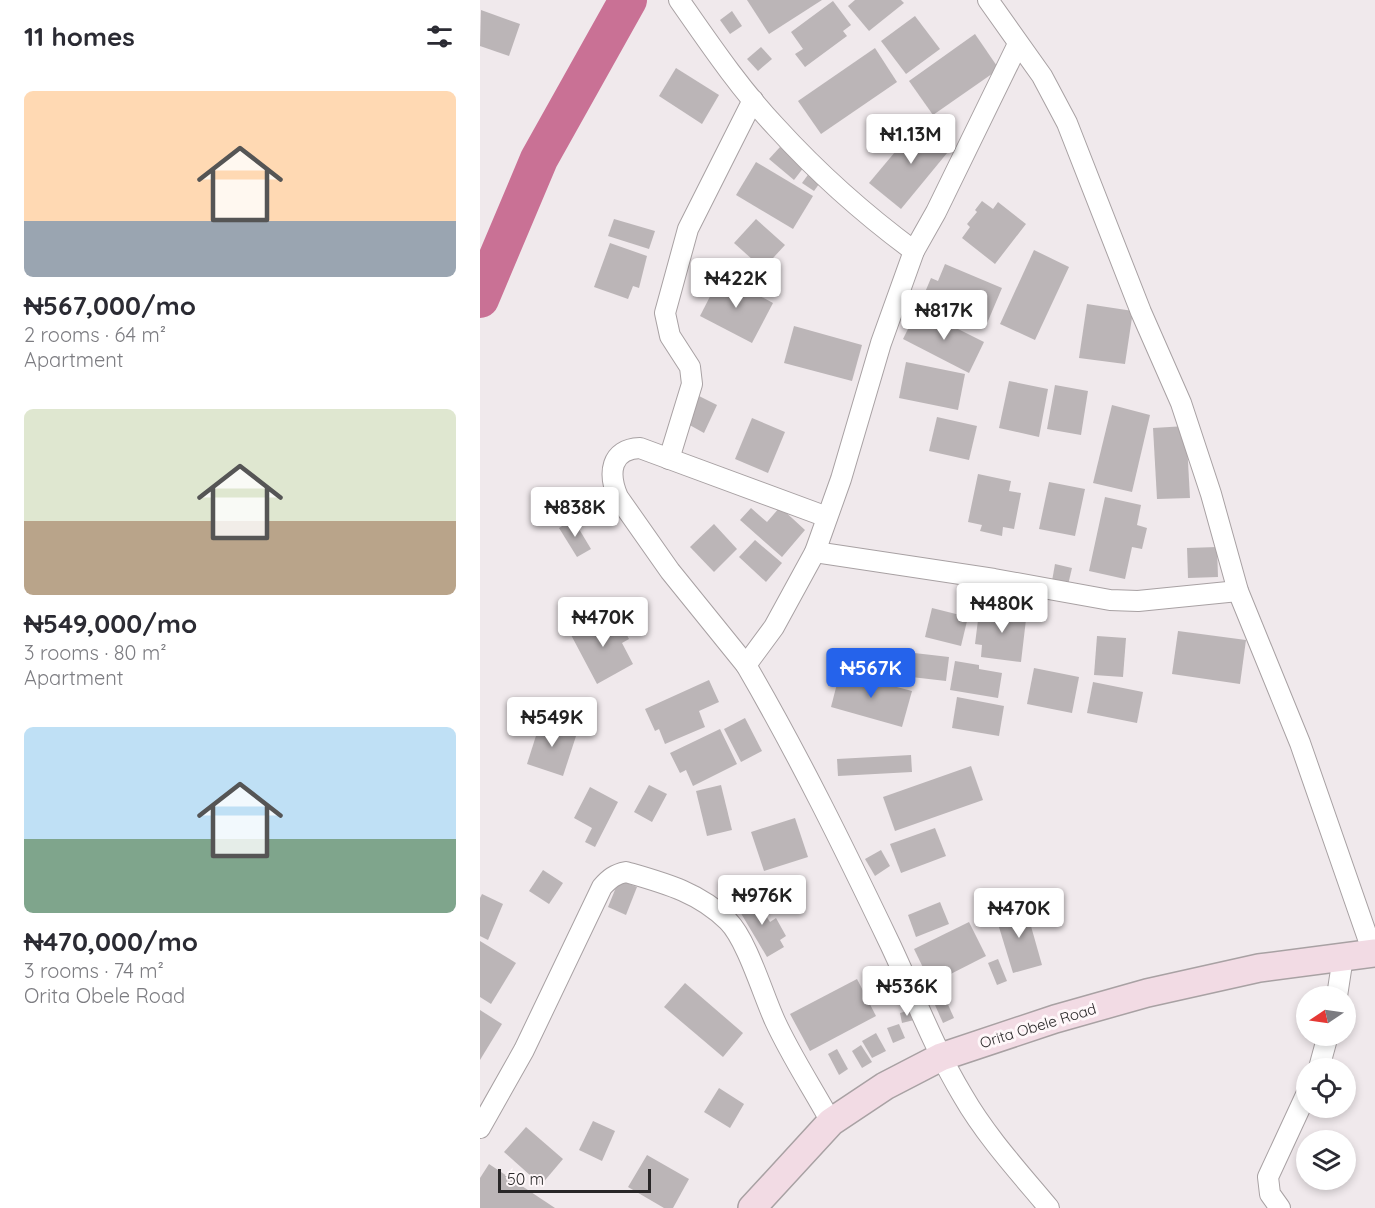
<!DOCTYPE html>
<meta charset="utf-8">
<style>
:root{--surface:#fff;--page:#f2f2f3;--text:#2b2b33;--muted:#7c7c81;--accent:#2563eb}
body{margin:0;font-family:Quicksand,sans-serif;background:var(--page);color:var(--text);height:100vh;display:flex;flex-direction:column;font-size:22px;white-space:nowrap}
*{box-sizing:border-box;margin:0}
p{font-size:20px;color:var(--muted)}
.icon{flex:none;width:33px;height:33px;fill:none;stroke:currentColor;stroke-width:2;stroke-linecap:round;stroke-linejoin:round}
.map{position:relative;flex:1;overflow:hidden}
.sheet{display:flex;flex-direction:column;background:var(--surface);width:480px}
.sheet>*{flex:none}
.needle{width:39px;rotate:257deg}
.tools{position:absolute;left:816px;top:986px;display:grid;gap:12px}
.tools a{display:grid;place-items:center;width:60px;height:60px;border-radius:50%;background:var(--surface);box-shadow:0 3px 9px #0003;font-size:30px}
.scale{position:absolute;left:18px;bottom:15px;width:153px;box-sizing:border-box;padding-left:6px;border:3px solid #292728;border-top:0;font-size:16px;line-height:21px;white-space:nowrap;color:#292728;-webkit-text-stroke:4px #fef7f9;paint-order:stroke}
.price{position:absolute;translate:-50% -51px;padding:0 14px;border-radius:6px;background:#fff;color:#222;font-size:20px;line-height:39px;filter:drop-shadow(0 2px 3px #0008)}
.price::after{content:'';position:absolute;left:50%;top:36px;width:18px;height:14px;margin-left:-9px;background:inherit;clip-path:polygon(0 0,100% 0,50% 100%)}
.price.active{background:var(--accent);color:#fff}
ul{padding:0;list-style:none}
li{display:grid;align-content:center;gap:12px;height:318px;padding:0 24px}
li span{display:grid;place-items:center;height:186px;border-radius:9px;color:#555}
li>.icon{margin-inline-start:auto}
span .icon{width:108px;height:108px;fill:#fffc;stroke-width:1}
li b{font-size:26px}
h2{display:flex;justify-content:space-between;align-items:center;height:72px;padding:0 24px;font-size:26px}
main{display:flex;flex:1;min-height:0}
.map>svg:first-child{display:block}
</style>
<main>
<section class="sheet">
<h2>11 homes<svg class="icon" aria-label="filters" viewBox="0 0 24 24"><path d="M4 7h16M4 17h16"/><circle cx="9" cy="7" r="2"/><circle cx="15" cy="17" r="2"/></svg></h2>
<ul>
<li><span style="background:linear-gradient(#ffd9b3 70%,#9aa5b1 0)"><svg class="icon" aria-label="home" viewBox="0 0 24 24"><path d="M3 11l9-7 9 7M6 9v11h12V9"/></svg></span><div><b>₦567,000/mo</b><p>2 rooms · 64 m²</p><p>Apartment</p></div></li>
<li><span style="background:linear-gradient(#dfe7d0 60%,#b9a48a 0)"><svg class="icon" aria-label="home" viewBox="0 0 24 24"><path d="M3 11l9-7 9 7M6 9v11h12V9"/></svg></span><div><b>₦549,000/mo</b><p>3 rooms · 80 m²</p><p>Apartment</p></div></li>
<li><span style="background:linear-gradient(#bfe0f5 60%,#7fa58c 0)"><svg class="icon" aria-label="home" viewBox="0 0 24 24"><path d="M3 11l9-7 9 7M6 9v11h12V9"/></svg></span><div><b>₦470,000/mo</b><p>3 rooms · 74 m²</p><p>Orita Obele Road</p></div></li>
</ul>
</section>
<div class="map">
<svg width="895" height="1208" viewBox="0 0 895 1208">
<rect width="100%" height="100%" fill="#f0e9ec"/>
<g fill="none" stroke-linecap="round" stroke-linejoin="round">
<path stroke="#c97195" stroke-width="38" d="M 0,299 L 59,159 L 148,0"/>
</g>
<g fill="#bbb5b7">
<path d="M 267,0 L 342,0 L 289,34 Z"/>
<path d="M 375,0 L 421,0 L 424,3 L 389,31 L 368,6 Z"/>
<path d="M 353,1 L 371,25 L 363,31 L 367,36 L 325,67 L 315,54 L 323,49 L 311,32 Z"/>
<path d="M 1,10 L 40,24 L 29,56 L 0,46 Z"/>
<path d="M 252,11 L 262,26 L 250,34 L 240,20 Z"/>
<path d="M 435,16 L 460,49 L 426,74 L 401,41 Z"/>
<path d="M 495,34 L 519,69 L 453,115 L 429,81 Z"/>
<path d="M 281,47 L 292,59 L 278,71 L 267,59 Z"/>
<path d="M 395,48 L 417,82 L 341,134 L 318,101 Z"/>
<path d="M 196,68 L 239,95 L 222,124 L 179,96 Z"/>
<path d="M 441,121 L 472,147 L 421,209 L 389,183 Z"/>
<path d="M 300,147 L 324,167 L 314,180 L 289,159 Z"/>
<path d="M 276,162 L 333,196 L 313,229 L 256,195 Z"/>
<path d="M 330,172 L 342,180 L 334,191 L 322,183 Z"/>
<path d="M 502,201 L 513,209 L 518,202 L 546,224 L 515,264 L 482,238 L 490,227 L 487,224 L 497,212 L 495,210 Z"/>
<path d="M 134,219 L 175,231 L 169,249 L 128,236 Z"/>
<path d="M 276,219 L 305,245 L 283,269 L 254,243 Z"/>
<path d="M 130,243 L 167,256 L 159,288 L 153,286 L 148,299 L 114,287 Z"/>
<path d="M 554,250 L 589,267 L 555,340 L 520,324 Z"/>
<path d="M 465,264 L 522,288 L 505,328 L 460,308 L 462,305 L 443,297 L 451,278 L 458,281 Z"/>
<path d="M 241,275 L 293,303 L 272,343 L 220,316 Z"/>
<path d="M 607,304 L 653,311 L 645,364 L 599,358 Z"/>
<path d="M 438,309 L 504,342 L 489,373 L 423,339 Z"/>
<path d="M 314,326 L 382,345 L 372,381 L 304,363 Z"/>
<path d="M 426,362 L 485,374 L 478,410 L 419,398 Z"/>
<path d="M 529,381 L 568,389 L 559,437 L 519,428 Z"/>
<path d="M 575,385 L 608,391 L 601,435 L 567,429 Z"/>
<path d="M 219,396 L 237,405 L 224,433 L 206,423 Z"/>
<path d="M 632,405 L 670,415 L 652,492 L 613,483 Z"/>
<path d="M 457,417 L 497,426 L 489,460 L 449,451 Z"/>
<path d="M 272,418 L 305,432 L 288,473 L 255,459 Z"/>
<path d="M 706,426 L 710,498 L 677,499 L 673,428 Z"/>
<path d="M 498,474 L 531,481 L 529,491 L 541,493 L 534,529 L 523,527 L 522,536 L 500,531 L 502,525 L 488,522 Z"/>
<path d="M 569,482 L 605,489 L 595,536 L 559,529 Z"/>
<path d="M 625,497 L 661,505 L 657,525 L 667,528 L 662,549 L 652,547 L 645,579 L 609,571 Z"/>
<path d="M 300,507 L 325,530 L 302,557 L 260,520 L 271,508 L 287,522 Z"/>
<path d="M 93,519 L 111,549 L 97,557 L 79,528 Z"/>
<path d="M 234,524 L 257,549 L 234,572 L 210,547 Z"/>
<path d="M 275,540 L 302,563 L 286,582 L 259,557 Z"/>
<path d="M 737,547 L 738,577 L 708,578 L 707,548 Z"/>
<path d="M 575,564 L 592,568 L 588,585 L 572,581 Z"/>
<path d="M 508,606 L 547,611 L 541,662 L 501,657 L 502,645 L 495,644 L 498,620 L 506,621 Z"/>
<path d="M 452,608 L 488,617 L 481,646 L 445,637 Z"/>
<path d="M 126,614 L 132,624 L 139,620 L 149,639 L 142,643 L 153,664 L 117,684 L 90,633 Z"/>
<path d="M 698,631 L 766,640 L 760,684 L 692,674 Z"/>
<path d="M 617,636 L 646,638 L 643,677 L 614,675 Z"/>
<path d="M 417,651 L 469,657 L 466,681 L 414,675 Z"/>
<path d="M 475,661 L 499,665 L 499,669 L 522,673 L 518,698 L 470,690 Z"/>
<path d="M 554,668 L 599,677 L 592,713 L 547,704 Z"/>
<path d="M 360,672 L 432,691 L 422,727 L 351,707 Z"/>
<path d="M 229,680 L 239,702 L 219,711 L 225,727 L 185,744 L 179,729 L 175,731 L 165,709 Z"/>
<path d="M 613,682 L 663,692 L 657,723 L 607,713 Z"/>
<path d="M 477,697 L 524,706 L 519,736 L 472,728 Z"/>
<path d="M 265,718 L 282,751 L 261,762 L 244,729 Z"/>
<path d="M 61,720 L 97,733 L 83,776 L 47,764 Z"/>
<path d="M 240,729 L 257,764 L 213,786 L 206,770 L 200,773 L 190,753 Z"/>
<path d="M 431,755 L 432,772 L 358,776 L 357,759 Z"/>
<path d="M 491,766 L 503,800 L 415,831 L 403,797 Z"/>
<path d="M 169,785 L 187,794 L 172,822 L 154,812 Z"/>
<path d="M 241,785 L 252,830 L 227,836 L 216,791 Z"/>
<path d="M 110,787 L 138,802 L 115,847 L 105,842 L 112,828 L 94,818 Z"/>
<path d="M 315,818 L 328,857 L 284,871 L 271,832 Z"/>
<path d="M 455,828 L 466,856 L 421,873 L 410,844 Z"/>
<path d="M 401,850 L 410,866 L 395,876 L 385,859 Z"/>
<path d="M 63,870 L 83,883 L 69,904 L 49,891 Z"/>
<path d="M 139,880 L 157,887 L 146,915 L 128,907 Z"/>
<path d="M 2,894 L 23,904 L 8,940 L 0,936 L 0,898 Z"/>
<path d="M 273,895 L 290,922 L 296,918 L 306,936 L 300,940 L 304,947 L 287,957 L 256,905 Z"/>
<path d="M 460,902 L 469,924 L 436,937 L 428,915 Z"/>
<path d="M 545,905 L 562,965 L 533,973 L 515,914 Z"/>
<path d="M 489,922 L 506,956 L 451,984 L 434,949 Z"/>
<path d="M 0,941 L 36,963 L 11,1004 L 0,997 Z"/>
<path d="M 518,959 L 527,981 L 517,985 L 508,963 Z"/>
<path d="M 377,979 L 396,1016 L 330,1051 L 310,1014 Z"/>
<path d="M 205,983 L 263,1033 L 243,1057 L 184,1007 Z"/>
<path d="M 466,1000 L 474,1018 L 463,1023 L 455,1005 Z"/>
<path d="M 0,1010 L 22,1024 L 0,1060 Z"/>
<path d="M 431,1010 L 434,1020 L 422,1023 L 420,1013 Z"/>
<path d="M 419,1024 L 425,1038 L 413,1043 L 407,1028 Z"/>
<path d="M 396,1033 L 406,1051 L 392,1058 L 382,1041 Z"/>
<path d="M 381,1045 L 392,1062 L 382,1068 L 372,1051 Z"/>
<path d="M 357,1049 L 368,1069 L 359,1075 L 348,1054 Z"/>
<path d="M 239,1088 L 264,1104 L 250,1128 L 224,1112 Z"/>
<path d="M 113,1121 L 135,1131 L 122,1161 L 99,1150 Z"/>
<path d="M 46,1127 L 83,1159 L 61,1185 L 24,1152 Z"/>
<path d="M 167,1155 L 209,1179 L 193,1208 L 184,1208 L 148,1187 Z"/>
<path d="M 9,1164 L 75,1208 L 0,1208 L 0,1178 Z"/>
</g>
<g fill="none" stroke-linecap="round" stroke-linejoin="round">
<g stroke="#a8a1a3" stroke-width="22">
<g id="minor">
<path d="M 199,0 C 229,43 260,89 297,128 C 339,174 384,214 434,251"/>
<path d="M 508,0 L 562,76 L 587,123 L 661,312 L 701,403 L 731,494 L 758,591 L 820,743 L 893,953"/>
<path d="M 538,44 L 456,212 L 434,251 L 401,343 L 361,479 L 335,552 L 294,627 L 266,665 C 319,756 365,850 410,944 C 434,995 454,1048 483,1096 C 506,1136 539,1172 569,1208"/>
<path d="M 189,459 L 212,384 L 210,367 L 190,336 L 185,313 L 208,229 L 273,100"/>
<path d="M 335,552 L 514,579 L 630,600 L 658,601 L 758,591"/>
<path d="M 266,665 L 190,571 L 138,497 C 128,474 130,449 160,448 L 347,517"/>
<path d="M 857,996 L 863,957"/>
<path d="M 839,1068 L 848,1035"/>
<path d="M 0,1128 L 44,1050 L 122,887 C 129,879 135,874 146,872 C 184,883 219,892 248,921 C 267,940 283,995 295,1021 C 311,1056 333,1089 351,1122"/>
<path d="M 800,1208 L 790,1194 L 788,1177 L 826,1095"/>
</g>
</g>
<g stroke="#a8a1a3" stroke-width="30">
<path id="secondary" d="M 272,1208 L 351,1122 L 405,1086 L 461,1057 L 575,1019 L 667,993 L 779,968 L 895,953"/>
</g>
<use href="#minor" stroke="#fff" stroke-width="20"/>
<use href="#secondary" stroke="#f2dbe4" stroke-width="27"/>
</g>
<g text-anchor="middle" stroke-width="6" stroke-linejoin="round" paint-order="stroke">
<g font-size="15" fill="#292728" stroke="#fef7f9">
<text transform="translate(558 1026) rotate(-17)" y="5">Orita Obele Road</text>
</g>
</g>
</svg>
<div class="tools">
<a><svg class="needle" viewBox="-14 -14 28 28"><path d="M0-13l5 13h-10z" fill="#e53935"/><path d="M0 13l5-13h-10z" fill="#7c7c81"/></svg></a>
<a><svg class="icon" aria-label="locate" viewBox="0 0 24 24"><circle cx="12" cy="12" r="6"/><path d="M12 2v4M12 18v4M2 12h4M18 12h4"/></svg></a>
<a><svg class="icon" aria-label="layers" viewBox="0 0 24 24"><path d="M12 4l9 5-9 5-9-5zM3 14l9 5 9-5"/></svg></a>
</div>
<div class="scale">50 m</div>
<b class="price" style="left:431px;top:165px">₦1.13M</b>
<b class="price" style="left:256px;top:309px">₦422K</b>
<b class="price" style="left:464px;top:341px">₦817K</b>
<b class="price" style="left:95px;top:538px">₦838K</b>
<b class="price" style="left:522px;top:634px">₦480K</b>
<b class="price" style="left:123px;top:648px">₦470K</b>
<b class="price active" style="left:391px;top:699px">₦567K</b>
<b class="price" style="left:72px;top:748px">₦549K</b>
<b class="price" style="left:282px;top:926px">₦976K</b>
<b class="price" style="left:539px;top:939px">₦470K</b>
<b class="price" style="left:427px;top:1017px">₦536K</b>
</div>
</main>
